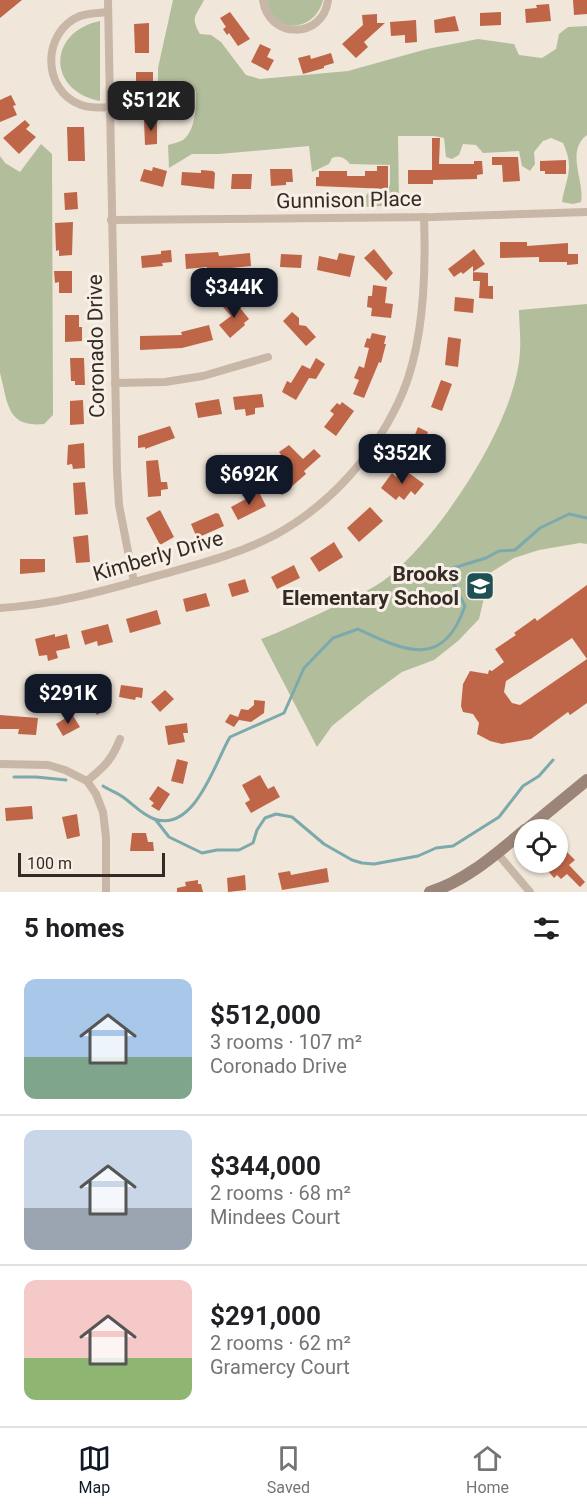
<!DOCTYPE html>
<meta charset="utf-8">
<style>
:root{--surface:#fff;--page:#f6f6f6;--text:#202124;--muted:#757577;--line:#e0e0e0;--accent:#111827}
body{margin:0;font-family:Roboto,sans-serif;background:var(--page);color:var(--text);height:100vh;display:flex;flex-direction:column;font-size:22px;white-space:nowrap}
*{box-sizing:border-box;margin:0}
p{font-size:20px;color:var(--muted)}
.icon{flex:none;width:33px;height:33px;fill:none;stroke:currentColor;stroke-width:2;stroke-linecap:round;stroke-linejoin:round}
.map{position:relative;height:892px;overflow:hidden}
.side{display:flex;flex-direction:column;background:var(--surface);flex:1}
.side>*{flex:none}
.fabs{position:absolute;left:514px;top:819px;display:grid;gap:12px}
.fabs a{display:grid;place-items:center;width:54px;height:54px;border-radius:50%;background:var(--surface);box-shadow:0 2px 4px #0004;font-size:30px}
.scale{position:absolute;left:18px;bottom:15px;width:147px;box-sizing:border-box;padding-left:6px;border:3px solid #342b27;border-top:0;font-size:16px;line-height:21px;white-space:nowrap;color:#342b27;-webkit-text-stroke:4px #f8f0e6;paint-order:stroke}
.price{position:absolute;translate:-50% -51px;padding:0 14px;border-radius:12px;background:var(--accent);color:#fff;font-size:20px;line-height:39px;filter:drop-shadow(0 2px 3px #0008)}
.price::after{content:'';position:absolute;left:50%;top:36px;width:18px;height:14px;margin-left:-9px;background:inherit;clip-path:polygon(0 0,100% 0,50% 100%)}
.price.active{background:#222;color:#fff}
ul{padding:0;list-style:none}
li{display:flex;align-items:center;gap:18px;height:150px;padding:0 24px}
li+li{border-top:2px solid var(--line)}
li span{display:grid;place-items:center;flex:none;width:168px;height:120px;border-radius:12px;color:#555}
li>.icon{margin-inline-start:auto}
span .icon{width:72px;height:72px;fill:#fffc;stroke-width:1}
li b{font-size:26px}
h2{display:flex;justify-content:space-between;align-items:center;height:72px;padding:0 24px;font-size:26px}
.menu{display:flex;justify-content:space-around;align-items:center;height:84px;border-top:2px solid var(--line);background:var(--surface);font-size:16px;color:var(--muted)}
.menu a{display:grid;justify-items:center;gap:3px}
.menu .active{color:var(--accent)}
.map>svg:first-child{display:block}
</style>
<div class="map">
<svg width="587" height="892" viewBox="0 0 587 892">
<rect width="100%" height="100%" fill="#f0e6da"/>
<g fill="#b2be9b">
<path d="M 173,0 L 204,0 C 196,16 190,17 200,34 L 211,35 L 221,42 L 246,75 L 260,79 L 348,71 L 427,49 L 478,39 L 514,44 L 519,55 L 542,58 L 556,49 L 559,34 L 568,27 L 587,26 L 587,135 C 565,151 585,181 581,202 L 573,204 L 562,202 C 566,177 575,169 563,143 L 551,138 L 543,141 L 534,152 L 535,164 L 530,171 L 522,166 L 519,151 L 483,153 L 476,145 L 463,144 L 459,155 L 452,159 L 446,157 L 444,138 L 434,136 L 398,136 L 399,205 L 364,207 L 363,200 L 368,193 L 388,191 L 390,184 L 390,165 L 350,164 C 345,158 340,155 332,158 L 329,164 L 312,172 L 309,146 L 219,154 L 192,154 L 169,168 L 168,145 C 172,144 179,142 183,140 C 196,130 196,106 196,91 C 181,87 174,99 158,87 L 158,68 Z"/>
<path d="M 267,0 L 323,0 C 315,33 272,35 267,0 Z"/>
<path d="M 100,21 L 100,101 C 47,91 47,32 100,21 Z"/>
<path d="M 41,144 L 52,154 L 53,415 L 44,424 C 6,428 8,402 0,373 L 0,156 L 5,163 L 20,172 Z"/>
<path d="M 587,304 L 587,544 L 580,543 L 539,550 L 514,558 L 490,573 L 484,584 L 485,594 L 479,619 L 458,641 L 434,660 L 402,672 L 369,696 L 332,726 L 317,747 L 261,639 C 283,631 302,621 323,612 C 346,600 370,592 391,575 C 443,531 517,420 520,351 C 521,337 519,323 519,310 Z"/>
</g>
<g fill="none" stroke-linecap="round" stroke-linejoin="round">
<g stroke="#7ba9ac" stroke-width="3">
<path d="M 14,777 L 36,777 L 66,780"/>
<path d="M 103,786 C 109,790 118,793 123,797 C 134,805 141,814 154,819 C 195,833 215,762 230,737 L 284,713 L 304,668 L 333,638 L 358,629 C 405,651 443,670 465,606 L 449,575 L 450,569 L 486,558 L 499,551 L 515,550 L 540,528 L 569,514 L 587,518"/>
<path d="M 155,819 L 169,837 L 202,853 L 217,850 L 239,850 L 253,843 L 257,830 L 265,818 L 276,814 L 292,817 L 324,844 L 352,860 L 362,863 L 374,864 L 418,856 L 436,848 L 453,846 L 499,817 L 523,786 L 539,776 L 553,760"/>
</g>
</g>
<g fill="#c06648">
<path d="M 0,0 L 22,0 L 0,18 Z"/>
<path d="M 573,0 L 587,0 L 587,14 L 574,15 Z"/>
<path d="M 549,4 L 551,21 L 526,23 L 525,9 L 537,8 L 536,5 Z"/>
<path d="M 230,12 L 250,39 L 238,46 L 229,33 L 227,35 L 223,29 L 226,27 L 220,18 Z"/>
<path d="M 501,12 L 501,25 L 480,26 L 480,13 Z"/>
<path d="M 377,14 L 377,23 L 385,23 L 364,42 L 368,47 L 356,58 L 342,44 L 363,25 L 362,15 Z"/>
<path d="M 455,16 L 459,31 L 435,33 L 434,20 Z"/>
<path d="M 416,20 L 417,42 L 405,43 L 405,35 L 391,36 L 390,22 Z"/>
<path d="M 149,23 L 149,53 L 135,53 L 134,24 Z"/>
<path d="M 260,44 L 271,49 L 267,57 L 274,60 L 268,71 L 251,62 Z"/>
<path d="M 331,53 L 334,63 L 324,66 L 324,68 L 303,74 L 298,58 L 310,55 L 311,59 Z"/>
<path d="M 136,72 L 153,72 L 153,101 L 139,101 L 139,95 L 136,95 Z"/>
<path d="M 11,95 L 16,105 L 13,106 L 17,115 L 0,122 L 0,100 Z"/>
<path d="M 157,119 L 157,144 L 145,145 L 144,120 Z"/>
<path d="M 25,120 L 30,125 L 26,129 L 36,137 L 19,154 L 3,138 Z"/>
<path d="M 67,127 L 84,127 L 85,161 L 68,161 Z"/>
<path d="M 432,138 L 440,138 L 439,164 L 474,164 L 474,161 L 482,161 L 483,174 L 477,175 L 477,179 L 433,180 L 433,184 L 408,184 L 408,170 L 432,170 Z"/>
<path d="M 492,157 L 518,157 L 520,181 L 503,182 L 502,165 L 492,165 Z"/>
<path d="M 566,160 L 566,174 L 545,174 L 545,171 L 540,171 L 540,161 Z"/>
<path d="M 377,166 L 388,166 L 388,189 L 316,186 L 316,177 L 319,177 L 319,171 L 347,171 L 347,176 L 365,176 L 365,171 L 377,171 Z"/>
<path d="M 153,167 L 167,171 L 163,187 L 140,181 L 144,169 L 152,171 Z"/>
<path d="M 270,169 L 292,169 L 293,182 L 286,182 L 286,185 L 271,186 Z"/>
<path d="M 201,170 L 213,171 L 215,173 L 214,189 L 181,185 L 182,172 L 201,173 Z"/>
<path d="M 232,174 L 252,174 L 251,189 L 231,189 Z"/>
<path d="M 77,192 L 78,209 L 65,210 L 64,193 Z"/>
<path d="M 73,222 L 72,255 L 59,256 L 59,250 L 56,251 L 55,223 Z"/>
<path d="M 500,242 L 527,242 L 527,246 L 568,243 L 568,254 L 578,254 L 578,264 L 567,265 L 567,262 L 539,262 L 539,257 L 500,258 Z"/>
<path d="M 374,249 L 393,273 L 386,281 L 364,258 Z"/>
<path d="M 474,249 L 485,264 L 473,272 L 488,273 L 488,286 L 493,286 L 493,299 L 479,298 L 480,281 L 473,281 L 473,266 L 463,274 L 461,272 L 454,277 L 448,269 Z"/>
<path d="M 171,250 L 172,262 L 162,263 L 163,266 L 142,268 L 141,256 L 161,254 L 161,251 Z"/>
<path d="M 218,252 L 219,256 L 250,253 L 251,266 L 231,268 L 232,282 L 208,285 L 207,267 L 186,269 L 185,254 Z"/>
<path d="M 339,253 L 355,256 L 350,277 L 317,270 L 319,256 L 337,260 Z"/>
<path d="M 281,254 L 302,255 L 301,268 L 280,267 Z"/>
<path d="M 54,271 L 72,271 L 72,293 L 59,293 L 59,282 L 55,283 Z"/>
<path d="M 373,285 L 387,287 L 385,303 L 393,304 L 391,318 L 371,316 L 372,308 L 367,307 L 368,296 L 372,296 Z"/>
<path d="M 455,297 L 474,299 L 473,313 L 454,311 Z"/>
<path d="M 233,299 L 249,319 L 244,323 L 245,325 L 230,338 L 219,325 L 231,316 L 223,307 Z"/>
<path d="M 292,312 L 299,318 L 299,325 L 306,326 L 316,337 L 306,346 L 283,321 Z"/>
<path d="M 65,315 L 79,315 L 79,327 L 82,327 L 82,341 L 65,342 Z"/>
<path d="M 209,325 L 213,340 L 182,348 L 140,350 L 140,336 L 182,335 L 181,332 Z"/>
<path d="M 372,333 L 386,336 L 384,344 L 386,344 L 381,363 L 379,362 L 364,398 L 353,394 L 359,380 L 354,378 L 359,366 L 364,368 L 369,348 L 364,347 L 367,338 L 370,339 Z"/>
<path d="M 448,337 L 461,339 L 458,367 L 445,365 Z"/>
<path d="M 70,358 L 84,358 L 85,385 L 75,385 L 75,381 L 71,381 Z"/>
<path d="M 316,358 L 325,364 L 316,379 L 309,378 L 296,400 L 282,392 L 287,381 L 291,383 L 302,365 L 310,369 Z"/>
<path d="M 441,380 L 452,384 L 442,411 L 431,407 Z"/>
<path d="M 262,394 L 264,407 L 255,408 L 255,414 L 246,416 L 245,409 L 235,410 L 233,397 Z"/>
<path d="M 219,399 L 222,414 L 198,418 L 195,403 Z"/>
<path d="M 83,400 L 84,424 L 70,425 L 70,401 Z"/>
<path d="M 342,402 L 354,411 L 336,436 L 324,427 L 334,414 L 330,411 L 337,403 L 340,405 Z"/>
<path d="M 170,426 L 175,438 L 145,449 L 145,447 L 138,448 L 138,436 Z"/>
<path d="M 418,427 L 428,432 L 420,451 L 410,447 Z"/>
<path d="M 84,443 L 85,468 L 73,469 L 72,464 L 67,465 L 68,445 Z"/>
<path d="M 289,445 L 303,459 L 314,449 L 321,456 L 304,471 L 306,474 L 282,495 L 260,470 L 260,466 L 263,463 L 269,465 L 281,455 L 279,452 Z"/>
<path d="M 158,460 L 161,482 L 167,482 L 168,489 L 161,490 L 161,496 L 148,497 L 146,461 Z"/>
<path d="M 402,468 L 424,484 L 415,495 L 411,491 L 404,500 L 399,496 L 396,500 L 381,488 L 392,473 L 396,477 Z"/>
<path d="M 85,482 L 88,514 L 75,515 L 73,483 Z"/>
<path d="M 259,492 L 266,506 L 238,520 L 231,507 Z"/>
<path d="M 370,507 L 383,521 L 359,542 L 347,528 Z"/>
<path d="M 160,510 L 174,537 L 160,545 L 146,518 Z"/>
<path d="M 216,513 L 219,514 L 224,526 L 197,538 L 191,524 Z"/>
<path d="M 88,535 L 90,562 L 76,563 L 73,537 Z"/>
<path d="M 334,542 L 343,557 L 319,572 L 310,558 Z"/>
<path d="M 20,559 L 45,559 L 45,572 L 20,574 Z"/>
<path d="M 294,565 L 300,578 L 277,589 L 271,577 Z"/>
<path d="M 245,579 L 249,592 L 232,597 L 228,584 Z"/>
<path d="M 587,585 L 587,659 L 572,638 L 506,681 L 504,692 L 512,703 L 520,705 L 587,659 L 587,703 L 570,715 L 568,712 L 531,739 L 502,744 L 490,741 L 477,734 L 479,723 L 473,714 L 463,712 L 461,706 L 463,684 L 470,671 L 488,674 L 489,670 L 492,671 L 504,662 L 495,649 L 516,635 L 514,633 L 535,618 L 537,621 Z"/>
<path d="M 206,593 L 210,606 L 186,612 L 183,599 Z"/>
<path d="M 157,610 L 161,624 L 130,633 L 126,619 Z"/>
<path d="M 108,624 L 113,642 L 98,646 L 97,641 L 85,645 L 81,631 Z"/>
<path d="M 55,634 L 55,637 L 67,634 L 70,648 L 56,651 L 58,658 L 48,661 L 47,655 L 39,656 L 35,639 Z"/>
<path d="M 121,685 L 143,688 L 142,698 L 136,697 L 135,700 L 119,697 Z"/>
<path d="M 93,690 L 96,695 L 102,692 L 111,706 L 97,715 L 90,705 L 82,711 L 76,701 Z"/>
<path d="M 165,690 L 174,699 L 160,712 L 151,702 Z"/>
<path d="M 254,700 L 265,701 L 264,713 L 251,722 L 239,720 L 234,727 L 225,722 L 230,714 L 238,717 L 241,709 L 248,710 L 254,705 Z"/>
<path d="M 72,714 L 80,727 L 63,736 L 56,724 Z"/>
<path d="M 0,715 L 38,718 L 36,735 L 18,734 L 19,729 L 0,729 Z"/>
<path d="M 187,723 L 188,733 L 183,733 L 185,742 L 168,745 L 165,726 Z"/>
<path d="M 177,759 L 188,762 L 183,784 L 171,781 Z"/>
<path d="M 260,775 L 268,789 L 274,786 L 280,797 L 251,813 L 245,803 L 250,800 L 242,785 Z"/>
<path d="M 158,786 L 170,794 L 159,811 L 151,806 L 154,803 L 149,799 Z"/>
<path d="M 32,806 L 33,819 L 6,821 L 5,808 Z"/>
<path d="M 77,814 L 80,836 L 67,839 L 62,817 Z"/>
<path d="M 132,833 L 146,833 L 148,842 L 153,842 L 154,851 L 130,851 Z"/>
<path d="M 565,850 L 575,860 L 569,865 L 585,882 L 580,887 L 567,874 L 561,879 L 557,875 L 554,878 L 544,866 L 548,862 L 558,862 L 558,857 Z"/>
<path d="M 327,868 L 329,882 L 282,890 L 278,873 L 290,871 L 291,875 Z"/>
<path d="M 245,875 L 246,890 L 228,892 L 227,878 Z"/>
<path d="M 198,880 L 198,884 L 201,884 L 203,892 L 177,892 L 177,888 L 186,886 L 185,882 Z"/>
</g>
<g fill="none" stroke-linecap="round" stroke-linejoin="round">
<g stroke="#c8b6a7" stroke-width="8">
<path d="M 108,0 L 117,471 L 119,505 L 134,582"/>
<path d="M 263,0 C 268,39 323,40 328,0"/>
<path d="M 108,12 C 99,13 88,13 80,16 C 41,32 42,91 81,105 C 90,108 99,108 109,107"/>
<path d="M 111,220 L 433,217 L 587,212"/>
<path d="M 115,383 L 165,382 L 203,376 L 268,357"/>
<path d="M 0,608 C 55,605 107,590 160,575 C 199,564 239,554 275,535 C 332,504 378,451 403,392 C 424,341 426,271 424,217"/>
<path d="M 0,764 L 48,765 L 65,770 L 87,781 L 96,794 L 103,812 L 106,837 L 106,892"/>
<path d="M 87,781 C 104,767 112,760 120,739"/>
<path d="M 497,853 L 530,892"/>
</g>
<g stroke="#9b8578" stroke-width="12">
<path d="M 526,830 L 587,780"/>
<path d="M 430,892 C 466,881 497,853 525,830"/>
</g>
</g>
<defs>
<g id="school-square" transform="scale(1.5)"><rect x="-9" y="-9" width="18" height="18" rx="4" fill="#1f5054" stroke="#f8f0e6"/><path d="M0-5L7-2L0 1L-7-2ZM-4 1L0 2.5L4 1V4Q0 6-4 4Z" fill="#fff"/></g>
</defs>
<g fill-rule="evenodd">
<use href="#school-square" x="480" y="586"/>
</g>
<g text-anchor="middle" stroke-width="6" stroke-linejoin="round" paint-order="stroke">
<g font-size="21" fill="#342b27" stroke="#f8f0e6">
<text transform="translate(349 200) rotate(-1)" y="7">Gunnison Place</text>
<text transform="translate(96 346) rotate(-91)" y="7">Coronado Drive</text>
<text transform="translate(158 556) rotate(-16)" y="7">Kimberly Drive</text>
</g>
<g font-size="21" font-weight="bold" fill="#342b27" stroke="#f8f0e6" text-anchor="end">
<text x="459" y="581">Brooks<tspan x="459" dy="24">Elementary School</tspan></text>
</g>
</g>
</svg>
<div class="fabs">
<a><svg class="icon" aria-label="locate" viewBox="0 0 24 24"><circle cx="12" cy="12" r="6"/><path d="M12 2v4M12 18v4M2 12h4M18 12h4"/></svg></a>
</div>
<div class="scale">100 m</div>
<b class="price active" style="left:151px;top:132px">$512K</b>
<b class="price" style="left:234px;top:319px">$344K</b>
<b class="price" style="left:402px;top:485px">$352K</b>
<b class="price" style="left:249px;top:506px">$692K</b>
<b class="price" style="left:68px;top:725px">$291K</b>
</div>
<section class="side">
<h2>5 homes<svg class="icon" aria-label="filters" viewBox="0 0 24 24"><path d="M4 7h16M4 17h16"/><circle cx="9" cy="7" r="2"/><circle cx="15" cy="17" r="2"/></svg></h2>
<ul>
<li><span style="background:linear-gradient(#a9c7e8 65%,#7fa58c 0)"><svg class="icon" aria-label="home" viewBox="0 0 24 24"><path d="M3 11l9-7 9 7M6 9v11h12V9"/></svg></span><div><b>$512,000</b><p>3 rooms · 107 m²</p><p>Coronado Drive</p></div></li>
<li><span style="background:linear-gradient(#c9d6e8 65%,#9aa5b1 0)"><svg class="icon" aria-label="home" viewBox="0 0 24 24"><path d="M3 11l9-7 9 7M6 9v11h12V9"/></svg></span><div><b>$344,000</b><p>2 rooms · 68 m²</p><p>Mindees Court</p></div></li>
<li><span style="background:linear-gradient(#f6c9c9 65%,#8fb573 0)"><svg class="icon" aria-label="home" viewBox="0 0 24 24"><path d="M3 11l9-7 9 7M6 9v11h12V9"/></svg></span><div><b>$291,000</b><p>2 rooms · 62 m²</p><p>Gramercy Court</p></div></li>
</ul>
</section>
<nav class="menu">
<a class="active"><svg class="icon" aria-label="map" viewBox="0 0 24 24"><path d="M3 6l6-2 6 2 6-2v14l-6 2-6-2-6 2zM9 4v14M15 6v14"/></svg>Map</a>
<a><svg class="icon" aria-label="saved" viewBox="0 0 24 24"><path d="M7 4h10v16l-5-4-5 4z"/></svg>Saved</a>
<a><svg class="icon" aria-label="home" viewBox="0 0 24 24"><path d="M3 11l9-7 9 7M6 9v11h12V9"/></svg>Home</a>
</nav>
